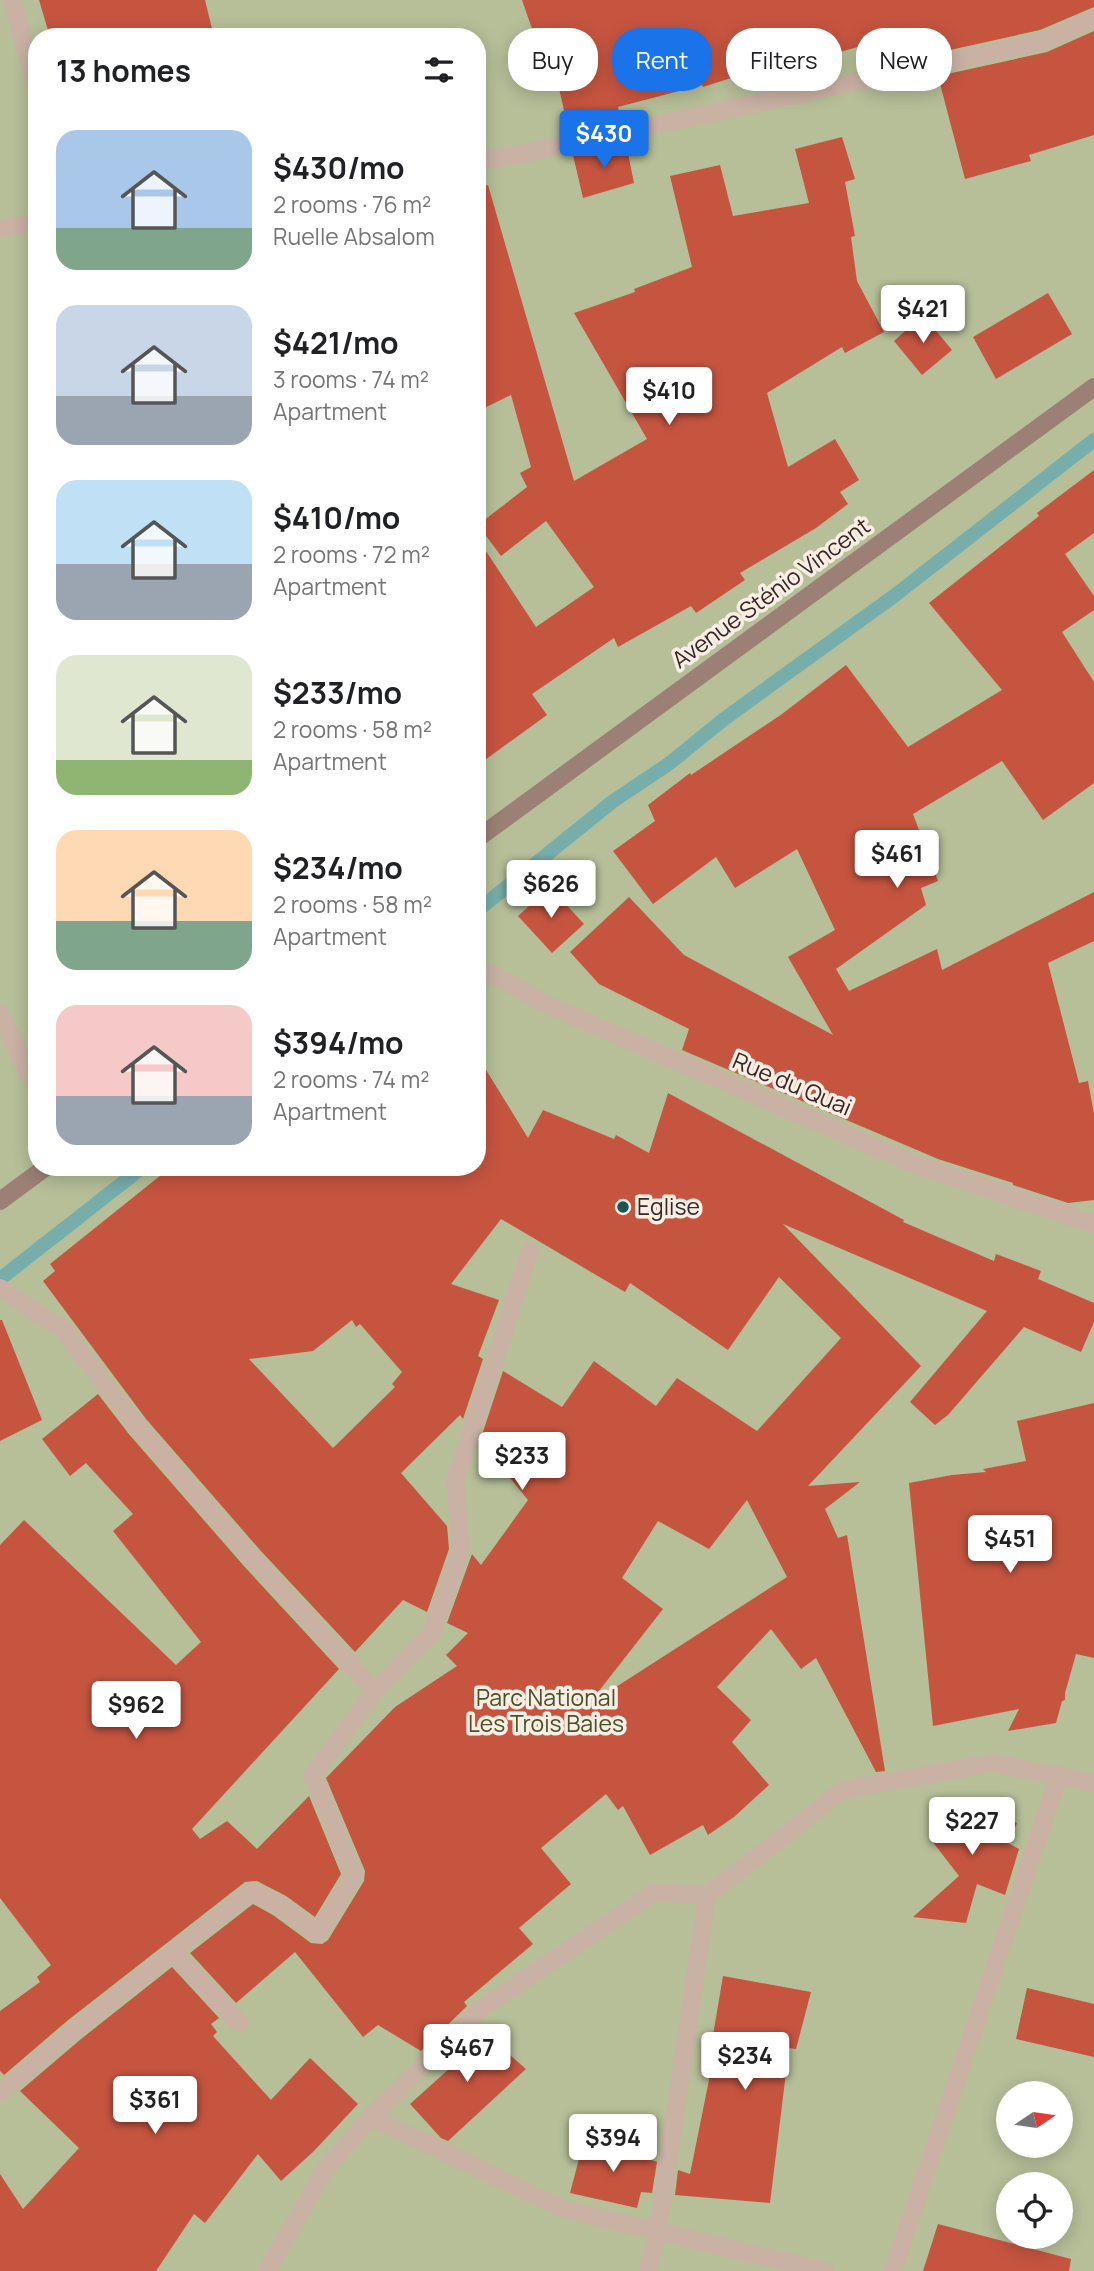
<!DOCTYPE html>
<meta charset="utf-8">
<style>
:root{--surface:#fff;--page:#f6f6f6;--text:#202124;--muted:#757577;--accent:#1a73e8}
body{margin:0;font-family:Manrope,sans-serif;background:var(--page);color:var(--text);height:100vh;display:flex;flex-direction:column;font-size:26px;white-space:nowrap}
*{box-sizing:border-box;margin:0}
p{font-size:23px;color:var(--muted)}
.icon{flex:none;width:38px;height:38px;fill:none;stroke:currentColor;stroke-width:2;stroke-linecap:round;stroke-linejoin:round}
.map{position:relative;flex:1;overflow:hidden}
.panel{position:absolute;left:28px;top:28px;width:458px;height:1148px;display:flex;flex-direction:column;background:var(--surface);border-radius:28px;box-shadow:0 4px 18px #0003}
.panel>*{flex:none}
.hud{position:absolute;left:508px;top:28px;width:481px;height:63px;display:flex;gap:14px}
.needle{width:46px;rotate:77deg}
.tools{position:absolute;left:996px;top:2081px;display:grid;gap:14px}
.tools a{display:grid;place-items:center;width:77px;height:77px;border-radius:50%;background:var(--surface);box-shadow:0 4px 18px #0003;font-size:35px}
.price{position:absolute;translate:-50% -60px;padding:0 16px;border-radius:7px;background:#fff;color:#222;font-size:23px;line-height:46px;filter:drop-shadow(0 2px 4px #0008)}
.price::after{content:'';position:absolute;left:50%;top:42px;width:21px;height:16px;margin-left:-10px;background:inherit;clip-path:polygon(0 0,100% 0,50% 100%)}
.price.active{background:var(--accent);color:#fff}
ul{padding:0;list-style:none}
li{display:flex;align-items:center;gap:21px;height:175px;padding:0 28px}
li span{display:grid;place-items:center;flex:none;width:196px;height:140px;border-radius:21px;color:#555}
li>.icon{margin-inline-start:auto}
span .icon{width:84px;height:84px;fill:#fffc;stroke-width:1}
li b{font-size:30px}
h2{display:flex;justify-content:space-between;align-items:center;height:84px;padding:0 28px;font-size:30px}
.chip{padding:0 24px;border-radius:28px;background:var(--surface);box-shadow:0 4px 18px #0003;font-size:24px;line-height:63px}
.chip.active{background:var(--accent);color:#fff}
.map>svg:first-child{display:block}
</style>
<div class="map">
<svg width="1094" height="2271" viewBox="0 0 1094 2271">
<rect width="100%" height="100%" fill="#f1e3d8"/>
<path fill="#b6bf98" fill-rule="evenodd" d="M 0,0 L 1094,0 L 1094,2271 L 0,2271 ZM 37,37 L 478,37 L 478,1167 L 37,1167 ZM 1008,2093 L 1060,2093 L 1060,2146 L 1008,2146 ZM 1008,2184 L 1060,2184 L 1060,2236 L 1008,2236 Z"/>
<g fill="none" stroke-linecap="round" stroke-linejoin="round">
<g stroke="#77aeab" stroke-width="14">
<path d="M 478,910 L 612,802 L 670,763 L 724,719 L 894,596 L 1094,440"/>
<path d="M 0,1279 L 143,1167"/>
</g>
</g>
<g fill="#c65540" fill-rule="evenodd">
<path d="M 39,0 L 205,0 L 214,37 L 50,37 Z"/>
<path d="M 522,0 L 1094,0 L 1094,7 L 1040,30 L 932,54 L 925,28 L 780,69 L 778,63 L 703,87 L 702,85 L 618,107 L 621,121 L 569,132 L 550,49 L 540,52 Z"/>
<path d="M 1094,31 L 1094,135 L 1029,155 L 1031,161 L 965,179 L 938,76 L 1047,52 Z"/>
<path d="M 842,137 L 855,179 L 845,182 L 855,236 L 851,237 L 857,281 L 884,332 L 845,353 L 842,347 L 767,393 L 788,467 L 835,439 L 859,480 L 840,492 L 848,504 L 816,528 L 740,573 L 745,580 L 696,613 L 691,606 L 618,647 L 614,638 L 532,694 L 547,715 L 478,765 L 478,539 L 536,627 L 594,587 L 546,521 L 501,556 L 478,525 L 527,487 L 520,473 L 531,467 L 511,395 L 478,411 L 478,187 L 488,185 L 574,481 L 647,439 L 574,313 L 635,292 L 634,289 L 692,267 L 670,176 L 720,165 L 733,216 L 809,203 L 795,149 Z"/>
<path d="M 626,143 L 634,183 L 583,198 L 573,155 Z"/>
<path d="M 1048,293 L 1072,334 L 996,379 L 973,337 Z"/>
<path d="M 923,315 L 952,350 L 922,375 L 894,341 Z"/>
<path d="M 1094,470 L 1094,533 L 1065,554 L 1094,596 L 1094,610 L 1062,632 L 1094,682 L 1094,783 L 1043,820 L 1002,761 L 913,814 L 938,881 L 921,888 L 926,905 L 836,969 L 849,991 L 937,949 L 942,970 L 1094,892 L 1094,941 L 1048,963 L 1079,1083 L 1088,1081 L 1094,1114 L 1094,1200 L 1068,1203 L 1013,1185 L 1013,1183 L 938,1159 L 682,1050 L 689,1029 L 599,984 L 570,952 L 629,897 L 684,955 L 833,1035 L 788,957 L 835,930 L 797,849 L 735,888 L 716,857 L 653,904 L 613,851 L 655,821 L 648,805 L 690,773 L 691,775 L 782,714 L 846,665 L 908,747 L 1002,690 L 929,603 L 1039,516 L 1037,513 Z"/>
<path d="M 550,887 L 584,924 L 552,953 L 518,916 Z"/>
<path d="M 478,1057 L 528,1138 L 543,1110 L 614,1139 L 616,1135 L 649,1153 L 668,1093 L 904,1220 L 903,1222 L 994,1261 L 996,1254 L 1041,1271 L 1038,1279 L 1094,1303 L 1094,1322 L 1081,1352 L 1024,1327 L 948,1415 L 935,1425 L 910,1402 L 987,1311 L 783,1224 L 921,1366 L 808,1486 L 860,1482 L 825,1509 L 838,1538 L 847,1535 L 885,1771 L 876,1772 L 816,1658 L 801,1669 L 771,1629 L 717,1687 L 751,1720 L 732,1742 L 769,1785 L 734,1817 L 708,1835 L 703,1825 L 650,1855 L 623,1806 L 618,1810 L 606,1794 L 541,1848 L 571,1884 L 519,1928 L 533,1944 L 464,2002 L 467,2006 L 421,2051 L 378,2025 L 363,2037 L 295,1952 L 236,2003 L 190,1953 L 253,1904 L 273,1915 L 311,1943 L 322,1944 L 328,1940 L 364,1881 L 365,1871 L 326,1778 L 395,1707 L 457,1666 L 446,1655 L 468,1633 L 447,1623 L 472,1554 L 481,1565 L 528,1500 L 480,1441 L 503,1371 L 562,1407 L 594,1361 L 656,1406 L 677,1378 L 757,1431 L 841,1338 L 779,1277 L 728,1350 L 630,1283 L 625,1292 L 501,1219 L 451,1284 L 499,1300 L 478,1356 L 483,1359 L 463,1419 L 460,1415 L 401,1473 L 447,1526 L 449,1549 L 427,1612 L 403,1600 L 355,1652 L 260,1550 L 146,1419 L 43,1281 L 55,1271 L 50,1264 L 171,1167 L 478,1167 ZM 352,1320 L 356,1327 L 360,1324 L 402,1372 L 392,1384 L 395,1387 L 333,1448 L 249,1359 L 313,1351 ZM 747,1500 L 787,1577 L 588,1705 L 663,1609 L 622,1578 L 658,1521 L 709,1549 Z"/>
<path d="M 0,1320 L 2,1320 L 42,1420 L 0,1441 Z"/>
<path d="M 98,1394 L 128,1433 L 243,1565 L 339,1669 L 192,1829 L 200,1839 L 227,1821 L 257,1849 L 309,1796 L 341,1874 L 315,1917 L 286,1896 L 257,1881 L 245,1882 L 67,2021 L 4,2075 L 0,2071 L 0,2011 L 40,1982 L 37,1977 L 51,1965 L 0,1898 L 0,1545 L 24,1520 L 176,1665 L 201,1642 L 113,1531 L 133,1514 L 86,1463 L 70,1476 L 42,1439 Z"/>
<path d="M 1094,1403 L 1094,1658 L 1076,1654 L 1065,1693 L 1065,1700 L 1062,1701 L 1056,1723 L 1008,1731 L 1019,1709 L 933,1726 L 909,1483 L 952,1475 L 986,1472 L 983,1469 L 1026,1461 L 1017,1421 Z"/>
<path d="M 949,1797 L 972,1805 L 975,1798 L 1017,1823 L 1008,1843 L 1019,1849 L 1005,1895 L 977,1884 L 966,1923 L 913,1917 L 959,1876 L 932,1841 Z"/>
<path d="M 172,1967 L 219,2018 L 211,2024 L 217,2032 L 213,2036 L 271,2100 L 310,2058 L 358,2104 L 314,2151 L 281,2181 L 258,2154 L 205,2223 L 194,2214 L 156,2271 L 0,2271 L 0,2174 L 23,2209 L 79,2148 L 20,2091 L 81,2039 Z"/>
<path d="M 723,1976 L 811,1992 L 796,2049 L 789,2048 L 770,2203 L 675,2195 L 678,2170 L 690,2174 L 709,2080 L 710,2053 Z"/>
<path d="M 1027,1988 L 1094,2004 L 1094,2057 L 1016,2039 Z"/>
<path d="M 481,2024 L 494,2041 L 526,2069 L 448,2141 L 441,2138 L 410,2104 L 450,2068 L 442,2063 Z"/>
<path d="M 585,2136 L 657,2162 L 652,2193 L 641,2192 L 637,2208 L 570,2193 Z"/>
<path d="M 938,2224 L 1071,2259 L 1069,2271 L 923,2271 Z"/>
</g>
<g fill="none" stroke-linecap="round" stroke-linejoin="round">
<g stroke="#c9b1a4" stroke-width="18">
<path d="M 12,0 L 37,92"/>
<path d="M 478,161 L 523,154 L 1044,41 L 1094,18"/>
<path d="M 0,228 L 37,224"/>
<path d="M 478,970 L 506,981 L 541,1002 L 911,1163 L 1094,1224"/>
<path d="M 0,1014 L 37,1091"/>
<path d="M 0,1288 L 63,1330 L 137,1426 L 252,1558 L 375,1691 L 431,1634 L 461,1550 L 455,1482 L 530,1251"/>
<path d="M 173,1952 L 252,1891 L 279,1905 L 318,1934 L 354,1875 L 313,1775 L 375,1691"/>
<path d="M 0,2093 L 74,2030 L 173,1952 L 240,2024"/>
<path d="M 371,2117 L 479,2010 L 655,1892 L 707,1896"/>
<path d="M 267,2271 L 327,2167 L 371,2117 L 563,2209 L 825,2271"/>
<path d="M 648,2271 L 658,2231 L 707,1896 L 843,1790 L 993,1763 L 1094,1783"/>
<path d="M 893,2271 L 1059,1776"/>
</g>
<g stroke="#9c8075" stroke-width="18">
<path d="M 478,838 L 1094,387"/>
<path d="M 0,1201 L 46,1167"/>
</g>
</g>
<circle fill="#1b5554" stroke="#f9ede4" stroke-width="2.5" cx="623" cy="1207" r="7"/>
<g text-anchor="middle" stroke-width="7" stroke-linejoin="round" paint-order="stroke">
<g font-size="23" fill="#342926" stroke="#f9ede4">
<text transform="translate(771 593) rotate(-36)" y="8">Avenue Sténio Vincent</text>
<text transform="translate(792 1084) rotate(23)" y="8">Rue du Quai</text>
</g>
<g font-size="23" fill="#342926" stroke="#f9ede4" text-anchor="start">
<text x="637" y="1215">Eglise</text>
</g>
<g font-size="23" fill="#475229" stroke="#f9ede4">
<text x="546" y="1706">Parc National<tspan x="546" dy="26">Les Trois Baies</tspan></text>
</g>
</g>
</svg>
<div class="tools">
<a><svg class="needle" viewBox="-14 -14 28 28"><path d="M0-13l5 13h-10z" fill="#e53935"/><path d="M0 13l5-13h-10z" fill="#757577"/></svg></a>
<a><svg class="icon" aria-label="locate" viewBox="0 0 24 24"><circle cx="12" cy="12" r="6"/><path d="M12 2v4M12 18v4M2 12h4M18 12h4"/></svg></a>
</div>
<b class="price active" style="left:604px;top:170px">$430</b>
<b class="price" style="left:923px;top:345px">$421</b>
<b class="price" style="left:669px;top:427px">$410</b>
<b class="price" style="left:897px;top:890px">$461</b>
<b class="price" style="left:551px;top:920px">$626</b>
<b class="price" style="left:522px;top:1492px">$233</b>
<b class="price" style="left:1010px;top:1575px">$451</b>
<b class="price" style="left:136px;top:1741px">$962</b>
<b class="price" style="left:972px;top:1857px">$227</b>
<b class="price" style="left:467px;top:2084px">$467</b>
<b class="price" style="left:745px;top:2092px">$234</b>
<b class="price" style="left:155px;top:2136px">$361</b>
<b class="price" style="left:613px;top:2174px">$394</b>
<div class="hud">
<a class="chip">Buy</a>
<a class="chip active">Rent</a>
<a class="chip">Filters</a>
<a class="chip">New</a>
</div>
<section class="panel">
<h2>13 homes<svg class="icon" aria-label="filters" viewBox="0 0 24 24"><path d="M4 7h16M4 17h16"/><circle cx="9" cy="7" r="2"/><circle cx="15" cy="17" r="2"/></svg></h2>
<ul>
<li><span style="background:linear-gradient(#a9c7e8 70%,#7fa58c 0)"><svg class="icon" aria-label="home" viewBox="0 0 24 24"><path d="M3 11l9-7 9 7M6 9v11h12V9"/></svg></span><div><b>$430/mo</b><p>2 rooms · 76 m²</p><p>Ruelle Absalom</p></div></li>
<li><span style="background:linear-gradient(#c9d6e8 65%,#9aa5b1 0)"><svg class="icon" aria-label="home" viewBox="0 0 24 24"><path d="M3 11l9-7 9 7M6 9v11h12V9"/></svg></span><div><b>$421/mo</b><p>3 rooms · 74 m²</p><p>Apartment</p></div></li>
<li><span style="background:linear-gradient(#bfe0f5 60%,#9aa5b1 0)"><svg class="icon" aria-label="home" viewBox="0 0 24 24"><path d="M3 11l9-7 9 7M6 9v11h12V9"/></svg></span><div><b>$410/mo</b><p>2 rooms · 72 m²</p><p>Apartment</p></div></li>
<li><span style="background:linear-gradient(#dfe7d0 75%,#8fb573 0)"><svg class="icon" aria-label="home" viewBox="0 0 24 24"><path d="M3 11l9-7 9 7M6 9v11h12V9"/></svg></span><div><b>$233/mo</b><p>2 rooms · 58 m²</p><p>Apartment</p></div></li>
<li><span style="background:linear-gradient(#ffd9b3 65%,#7fa58c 0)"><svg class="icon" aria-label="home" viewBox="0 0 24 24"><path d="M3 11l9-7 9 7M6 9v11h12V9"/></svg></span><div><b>$234/mo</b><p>2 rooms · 58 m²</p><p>Apartment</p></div></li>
<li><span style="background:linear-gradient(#f6c9c9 65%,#9aa5b1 0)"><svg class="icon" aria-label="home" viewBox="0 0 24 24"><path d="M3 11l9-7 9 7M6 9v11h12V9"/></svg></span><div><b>$394/mo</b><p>2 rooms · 74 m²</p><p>Apartment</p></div></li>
</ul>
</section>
</div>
